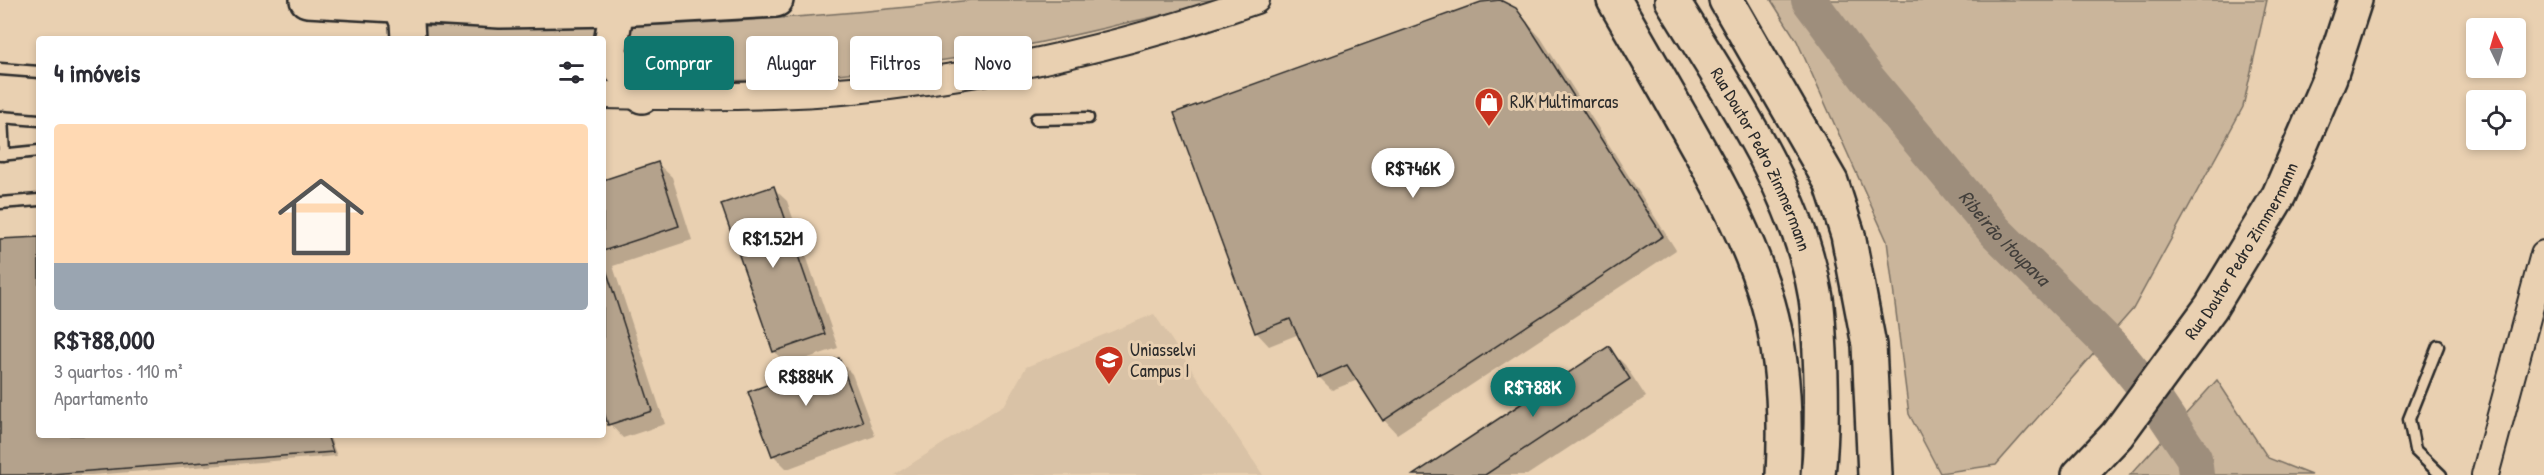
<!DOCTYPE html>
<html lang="pt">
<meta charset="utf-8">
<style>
:root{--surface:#fff;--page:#f2f2f3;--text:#2b2b33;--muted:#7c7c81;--line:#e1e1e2;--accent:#0f766e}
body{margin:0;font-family:"Patrick Hand",sans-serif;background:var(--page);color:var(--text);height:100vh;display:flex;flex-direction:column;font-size:22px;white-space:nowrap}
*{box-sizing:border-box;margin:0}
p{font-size:20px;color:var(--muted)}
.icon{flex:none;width:33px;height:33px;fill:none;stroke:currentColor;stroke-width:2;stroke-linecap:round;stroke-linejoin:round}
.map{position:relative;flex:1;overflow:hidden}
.details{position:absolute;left:36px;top:36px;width:570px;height:402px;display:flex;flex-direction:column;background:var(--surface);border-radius:6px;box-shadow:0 3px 9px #0003}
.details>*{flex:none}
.hud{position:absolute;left:624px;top:36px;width:570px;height:54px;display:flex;gap:12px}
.needle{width:39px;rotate:355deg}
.fabs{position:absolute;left:2466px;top:18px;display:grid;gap:12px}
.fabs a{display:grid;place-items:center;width:60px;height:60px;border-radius:6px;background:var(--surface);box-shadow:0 3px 9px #0003;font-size:30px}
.price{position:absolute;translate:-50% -51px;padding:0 14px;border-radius:21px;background:#fff;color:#222;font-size:20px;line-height:39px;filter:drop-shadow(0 2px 3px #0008)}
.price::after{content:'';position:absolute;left:50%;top:36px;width:18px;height:14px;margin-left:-9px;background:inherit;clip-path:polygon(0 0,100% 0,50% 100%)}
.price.selected{background:var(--accent);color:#fff}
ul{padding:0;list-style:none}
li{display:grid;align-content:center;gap:12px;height:318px;padding:0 18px}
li+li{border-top:2px solid var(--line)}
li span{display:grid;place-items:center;height:186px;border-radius:6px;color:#555}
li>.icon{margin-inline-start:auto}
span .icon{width:108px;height:108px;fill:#fffc;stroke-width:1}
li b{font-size:26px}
h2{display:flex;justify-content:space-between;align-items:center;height:72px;padding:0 18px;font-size:26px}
.tag{padding:0 21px;border-radius:6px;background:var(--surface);box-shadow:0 3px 9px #0003;font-size:21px;line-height:54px}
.tag.selected{background:var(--accent);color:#fff}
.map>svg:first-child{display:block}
</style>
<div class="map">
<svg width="2544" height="475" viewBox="0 0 2544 475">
<rect width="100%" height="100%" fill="#e9d0b1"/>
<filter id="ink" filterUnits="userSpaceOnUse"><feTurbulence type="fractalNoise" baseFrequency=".0167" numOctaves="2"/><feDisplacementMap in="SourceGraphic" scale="12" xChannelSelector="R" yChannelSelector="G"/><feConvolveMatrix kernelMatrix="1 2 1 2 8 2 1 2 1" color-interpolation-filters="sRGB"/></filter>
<g filter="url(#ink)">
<path fill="#d9c2a6" d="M 1154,314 L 1263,475 L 894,475 L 1005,404 L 1026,367 Z"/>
<g fill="#cab59b" stroke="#7a7063" stroke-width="1.5">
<path d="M 971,0 L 1215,0 C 1182,13 1144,18 1109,27 C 984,57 855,78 726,81 C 698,81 662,87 637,72 C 622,63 626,41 626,26 C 741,22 856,14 971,0 Z"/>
<path d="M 1771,0 L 2267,0 L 2243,107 L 2133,309 L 1996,465 L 1940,473 L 1909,414 L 1887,241 L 1797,41 Z"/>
<path d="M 422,26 L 602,27 L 597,39 L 425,39 Z"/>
<path d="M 2217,380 L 2268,458 L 2311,475 L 2130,475 Z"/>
</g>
<g fill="#0003">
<path d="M 1515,9 L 1541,38 L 1676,250 L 1397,434 L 1384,420 L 1358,380 L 1332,390 L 1319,377 L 1299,334 L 1269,346 L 1256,332 Z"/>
<path d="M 658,164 L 672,177 L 692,240 L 613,266 L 665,424 L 623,438 L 610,424 L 603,404 L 603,181 Z"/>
<path d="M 773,188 L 787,201 L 838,348 L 787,365 L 774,351 Z"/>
<path d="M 39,239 L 39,435 L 329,435 L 337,456 L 92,475 L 0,475 L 0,241 Z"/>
<path d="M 1608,348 L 1625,365 L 1646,397 L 1527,475 L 1416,475 Z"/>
<path d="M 838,360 L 852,374 L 875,436 L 787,469 L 773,455 Z"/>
</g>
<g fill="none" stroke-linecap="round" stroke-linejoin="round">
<path stroke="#9e8e7c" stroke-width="36" id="s1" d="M 1809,0 L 1867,78 L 1995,231 L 2113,348 L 2153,397 L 2194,458 L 2196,475"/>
</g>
<g fill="#b4a28c" stroke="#2b2b2b" stroke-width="1.5">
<path d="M 1500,0 L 1516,8 L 1527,23 L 1663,236 L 1383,421 L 1347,365 L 1318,378 L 1290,319 L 1255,333 L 1174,113 L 1481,2 Z"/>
<path d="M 658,162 L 679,226 L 603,251 L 603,180 Z"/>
<path d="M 774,186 L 825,334 L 773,352 L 721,204 Z"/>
<path d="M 39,237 L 39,435 L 327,435 L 333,452 L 38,475 L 0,475 L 0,239 Z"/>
<path d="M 603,260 L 652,411 L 608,425 L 603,409 Z"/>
<path d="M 1609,346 L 1630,379 L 1485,475 L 1413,475 Z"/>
<path d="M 839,358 L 863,422 L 772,456 L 748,392 Z"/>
</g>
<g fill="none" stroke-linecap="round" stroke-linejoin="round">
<g stroke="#2b2b2b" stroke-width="15">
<g id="service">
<path d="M 0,69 L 39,72"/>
<path d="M 0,117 L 39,120"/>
<path d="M 2,117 L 4,155"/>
<path d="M 1036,119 L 1088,118"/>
<path d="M 0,155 L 39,151"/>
<path d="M 0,203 L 39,200"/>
<path d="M 2438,346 L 2409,419 L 2415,450 L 2441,475"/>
</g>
</g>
<g stroke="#2b2b2b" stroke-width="30">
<g id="tertiary">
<path d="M 603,95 C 698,97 795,98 889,86 C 1014,71 1137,42 1256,0"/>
<path d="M 2485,475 L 2544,254"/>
</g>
</g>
<g stroke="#2b2b2b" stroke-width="38">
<g id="primary">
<path id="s2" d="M 1672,0 C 1726,89 1797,189 1815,293 C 1818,307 1818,321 1819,334 C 1822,382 1823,428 1818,475"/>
<path id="s3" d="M 2079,475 L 2117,435 L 2211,307 L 2279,195 L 2330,77 L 2355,0"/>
</g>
</g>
<g stroke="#2b2b2b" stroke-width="38">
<g id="motorway">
<path d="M 307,0 L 500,11 L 617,9 L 776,0"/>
<path d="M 1614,0 C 1641,47 1669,95 1695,142 C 1724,193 1752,247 1768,303 C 1784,358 1786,418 1783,475"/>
<path d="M 1726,0 L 1831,182 L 1848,235 L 1869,345 L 1875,475"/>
<path d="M 400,5 L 407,22 L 408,39"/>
<path d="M 609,54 L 642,96"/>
<path d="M 603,62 L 609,54 L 617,9"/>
</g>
</g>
<use href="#service" stroke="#e9d0b1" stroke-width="10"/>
<use href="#tertiary" stroke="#e9d0b1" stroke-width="26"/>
<use href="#primary" stroke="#e9d0b1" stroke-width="33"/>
<use href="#motorway" stroke="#e9d0b1" stroke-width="33"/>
</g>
</g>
<defs>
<g id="shop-pin" transform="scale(1.5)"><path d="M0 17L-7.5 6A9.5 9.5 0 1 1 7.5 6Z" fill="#c8321e" stroke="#e9d0b1"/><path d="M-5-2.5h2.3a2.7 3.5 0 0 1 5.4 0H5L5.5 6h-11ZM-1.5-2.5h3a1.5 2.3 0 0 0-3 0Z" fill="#fff"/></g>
<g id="university-pin" transform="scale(1.5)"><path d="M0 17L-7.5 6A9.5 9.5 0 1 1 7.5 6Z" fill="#c8321e" stroke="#e9d0b1"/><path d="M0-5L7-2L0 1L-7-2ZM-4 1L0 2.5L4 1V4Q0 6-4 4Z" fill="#fff"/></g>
</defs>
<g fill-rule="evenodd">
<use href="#shop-pin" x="1489" y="102"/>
<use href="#university-pin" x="1109" y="360"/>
</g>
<g text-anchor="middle" stroke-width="6" stroke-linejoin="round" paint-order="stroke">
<g font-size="18" fill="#2b2b2b" stroke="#e9d0b1" text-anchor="start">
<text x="1510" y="108">RJK Multimarcas</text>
<text x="1130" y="356">Uniasselvi<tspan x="1130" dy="21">Campus I</tspan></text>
</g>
<g font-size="18" fill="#2b2b2b" stroke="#e9d0b1">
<text dy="6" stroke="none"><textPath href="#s2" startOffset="183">Rua Doutor Pedro Zimmermann</textPath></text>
<text dy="6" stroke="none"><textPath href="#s3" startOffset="278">Rua Doutor Pedro Zimmermann</textPath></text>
</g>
<g font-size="20" font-style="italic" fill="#423f3b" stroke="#e9d0b1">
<text dy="7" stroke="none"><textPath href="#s1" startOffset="308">Ribeirão Itoupava</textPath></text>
</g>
</g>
</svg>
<div class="fabs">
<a><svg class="needle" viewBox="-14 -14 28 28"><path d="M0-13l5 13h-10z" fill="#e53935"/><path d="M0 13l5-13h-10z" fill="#7c7c81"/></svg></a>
<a><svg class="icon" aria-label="locate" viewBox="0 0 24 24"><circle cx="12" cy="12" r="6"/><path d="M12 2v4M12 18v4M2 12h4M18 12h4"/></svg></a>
</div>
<b class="price" style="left:1413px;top:199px">R$746K</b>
<b class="price" style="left:773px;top:269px">R$1.52M</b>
<b class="price" style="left:806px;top:407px">R$884K</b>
<b class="price selected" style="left:1533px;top:418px">R$788K</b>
<div class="hud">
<a class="tag selected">Comprar</a>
<a class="tag">Alugar</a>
<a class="tag">Filtros</a>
<a class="tag">Novo</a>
</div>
<section class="details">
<h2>4 imóveis<svg class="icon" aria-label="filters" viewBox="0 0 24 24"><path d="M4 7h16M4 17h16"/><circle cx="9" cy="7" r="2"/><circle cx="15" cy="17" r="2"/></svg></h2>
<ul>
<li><span style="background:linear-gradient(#ffd9b3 75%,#9aa5b1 0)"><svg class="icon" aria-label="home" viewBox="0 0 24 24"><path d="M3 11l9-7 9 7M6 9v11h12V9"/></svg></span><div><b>R$788,000</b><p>3 quartos · 110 m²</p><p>Apartamento</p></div></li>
</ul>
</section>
</div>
